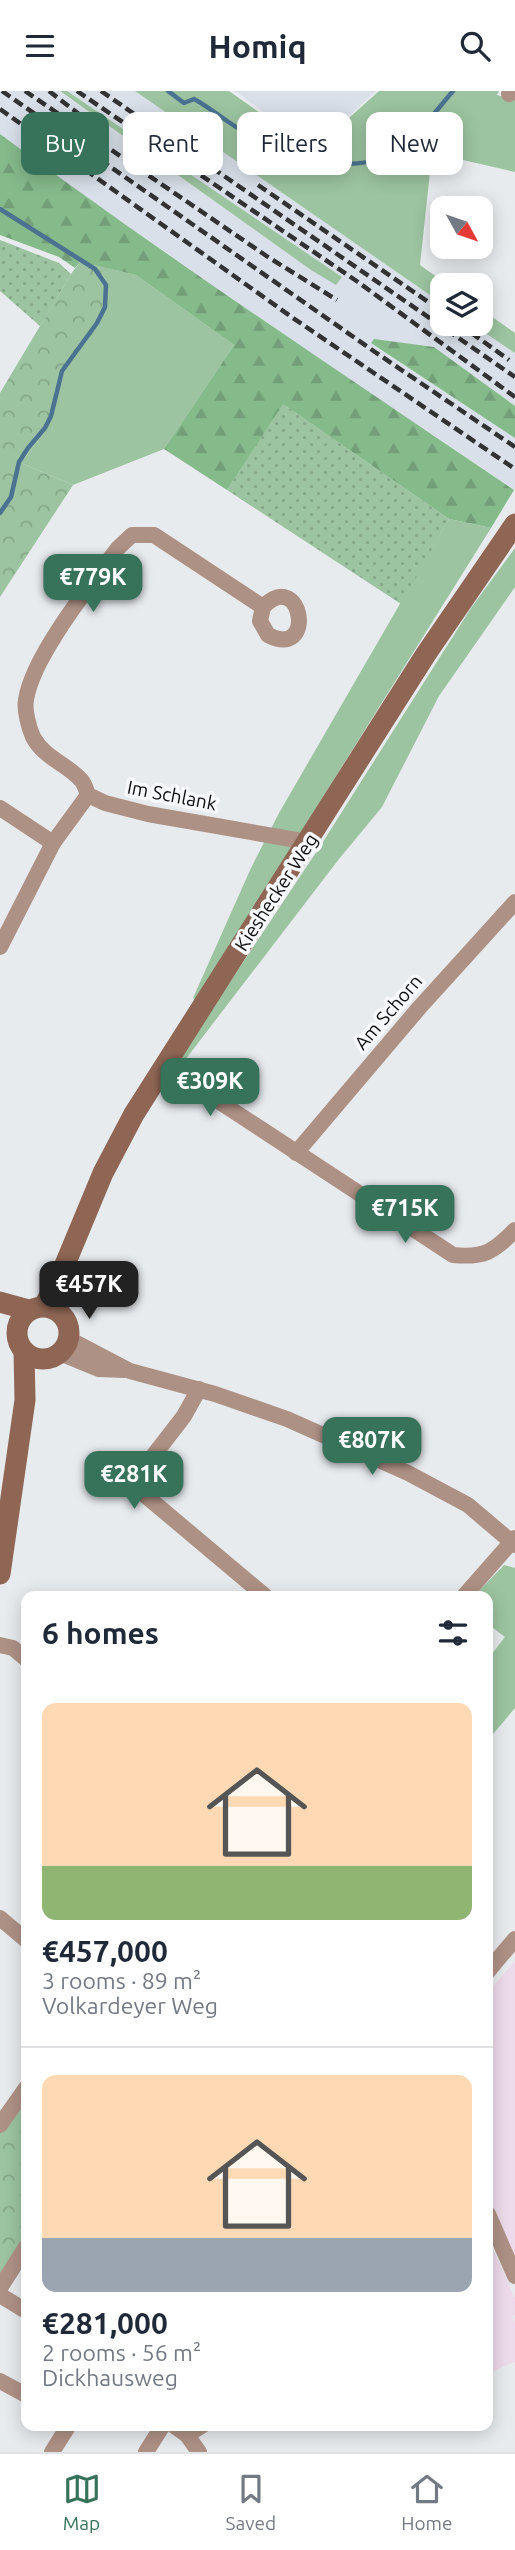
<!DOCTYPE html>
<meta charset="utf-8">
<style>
:root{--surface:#fff;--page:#f2f2f3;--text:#1f2937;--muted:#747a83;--line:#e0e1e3;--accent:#37725b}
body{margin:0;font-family:Ubuntu,sans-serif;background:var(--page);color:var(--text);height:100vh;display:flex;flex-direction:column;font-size:26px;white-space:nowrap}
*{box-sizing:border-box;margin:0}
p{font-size:23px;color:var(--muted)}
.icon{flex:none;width:38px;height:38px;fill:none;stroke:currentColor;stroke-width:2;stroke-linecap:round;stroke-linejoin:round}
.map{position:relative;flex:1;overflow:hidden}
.drawer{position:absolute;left:21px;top:1500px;width:472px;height:840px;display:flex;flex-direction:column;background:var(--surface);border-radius:14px;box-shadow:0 4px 18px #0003}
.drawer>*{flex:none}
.banner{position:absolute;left:21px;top:21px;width:474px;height:63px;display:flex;gap:14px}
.needle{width:46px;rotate:130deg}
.fabs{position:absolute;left:430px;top:105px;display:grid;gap:14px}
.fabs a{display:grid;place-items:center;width:63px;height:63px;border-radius:14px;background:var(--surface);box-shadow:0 4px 18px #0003;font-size:35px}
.price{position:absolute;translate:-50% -60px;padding:0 16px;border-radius:14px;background:var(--accent);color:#fff;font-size:23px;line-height:46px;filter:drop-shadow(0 2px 4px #0008)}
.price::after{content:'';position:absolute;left:50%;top:42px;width:21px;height:16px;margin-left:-10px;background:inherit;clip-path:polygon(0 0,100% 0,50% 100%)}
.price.active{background:#222;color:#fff}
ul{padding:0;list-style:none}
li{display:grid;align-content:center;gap:14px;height:371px;padding:0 21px}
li+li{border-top:2px solid var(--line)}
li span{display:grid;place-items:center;height:217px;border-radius:14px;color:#555}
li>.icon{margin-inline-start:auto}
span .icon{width:126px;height:126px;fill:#fffc;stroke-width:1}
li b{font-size:30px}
h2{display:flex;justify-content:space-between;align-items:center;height:84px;padding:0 21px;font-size:30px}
.chip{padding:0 24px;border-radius:14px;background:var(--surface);box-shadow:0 4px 18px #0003;font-size:24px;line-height:63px}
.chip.active{background:var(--accent);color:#fff}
header{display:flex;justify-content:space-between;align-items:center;height:91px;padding:0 21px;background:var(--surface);font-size:32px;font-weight:700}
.dock{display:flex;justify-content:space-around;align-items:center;height:98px;border-top:2px solid var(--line);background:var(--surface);font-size:19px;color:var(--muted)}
.dock a{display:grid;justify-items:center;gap:4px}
.dock .active{color:var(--accent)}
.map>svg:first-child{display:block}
</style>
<header><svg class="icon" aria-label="menu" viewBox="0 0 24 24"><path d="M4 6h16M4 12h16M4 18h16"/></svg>Homiq<svg class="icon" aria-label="search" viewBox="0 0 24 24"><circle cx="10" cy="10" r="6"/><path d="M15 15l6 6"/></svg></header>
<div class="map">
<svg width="515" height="2361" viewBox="0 0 515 2361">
<defs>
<pattern id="forest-firs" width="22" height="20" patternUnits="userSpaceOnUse" patternTransform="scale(1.75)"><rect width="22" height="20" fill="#85ba8b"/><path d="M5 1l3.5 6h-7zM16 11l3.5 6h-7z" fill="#729f77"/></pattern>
<pattern id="park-crowns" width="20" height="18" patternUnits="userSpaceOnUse" patternTransform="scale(1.75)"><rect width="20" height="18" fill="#9cc4a0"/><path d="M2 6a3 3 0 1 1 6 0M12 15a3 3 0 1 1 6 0" fill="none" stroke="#85a789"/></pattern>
<pattern id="garden-dots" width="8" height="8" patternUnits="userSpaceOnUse" patternTransform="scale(1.75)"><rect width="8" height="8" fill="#9cc4a0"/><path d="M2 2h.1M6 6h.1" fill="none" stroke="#85a789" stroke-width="1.8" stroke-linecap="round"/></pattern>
</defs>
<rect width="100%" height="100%" fill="#e8ebee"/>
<g fill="#d9e0e9">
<path d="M 0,0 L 59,0 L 311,179 L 337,193 L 341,186 L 67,0 L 135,0 L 443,213 L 443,233 L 472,233 L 515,262 L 515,315 L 434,256 L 371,252 L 515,347 L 515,399 L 296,252 L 72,96 L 0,43 Z"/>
<path d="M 235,0 L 376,0 L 329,43 L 288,39 Z"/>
</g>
<g fill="#eddaea">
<path d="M 515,1870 L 515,2167 L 488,2106 L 488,1901 Z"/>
<path d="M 488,2147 L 515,2207 L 515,2224 L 512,2226 L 515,2233 L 515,2271 L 488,2282 Z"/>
</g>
<g fill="#9cc4a0">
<path d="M 60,0 L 67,0 L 342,186 L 336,194 L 311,179 Z"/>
<path d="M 135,0 L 229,0 L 287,41 L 330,44 L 379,0 L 499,0 L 497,4 L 510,8 L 515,3 L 515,81 L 432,62 L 420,174 L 448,194 L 443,194 L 443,213 Z"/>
<path d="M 98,175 L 136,184 L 234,254 L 164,358 L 73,394 L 21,372 L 46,339 L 52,325 L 64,281 L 107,192 Z"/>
<path d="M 481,218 L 515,242 L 515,262 L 472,233 L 481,233 Z"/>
<path d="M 449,428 L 491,437 L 196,909 L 193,907 L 251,777 L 279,722 Z"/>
<path d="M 515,457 L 515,496 L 439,605 L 382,716 L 339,768 L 185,969 L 180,966 L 319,757 L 471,517 Z"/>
<path d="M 504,1474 L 515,1477 L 515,1617 L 488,1649 L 488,1568 L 505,1546 L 488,1533 L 488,1505 L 474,1505 Z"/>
</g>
<g fill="url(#forest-firs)">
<path d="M 0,43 C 168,167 341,282 514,399 L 491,437 L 449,428 L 284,314 L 227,399 L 164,358 L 234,254 L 136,184 L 80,171 L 75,177 L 59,166 L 0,144 Z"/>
<path d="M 374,248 L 434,256 L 515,315 L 515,347 L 371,252 Z"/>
</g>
<g fill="url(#park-crowns)">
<path d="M 80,171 L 98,175 L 107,192 L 108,216 L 99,234 L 64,281 L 52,325 L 46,339 L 21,372 L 73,394 L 0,506 L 0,302 L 71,183 Z"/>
<path d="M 26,1998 L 26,2156 L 0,2197 L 0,2034 Z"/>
</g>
<g fill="url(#garden-dots)">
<path d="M 0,149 L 59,172 L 71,183 L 40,235 L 0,200 Z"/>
<path d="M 283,313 L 449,428 L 401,513 L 227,399 Z"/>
</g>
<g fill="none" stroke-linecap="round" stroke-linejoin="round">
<g stroke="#4b7290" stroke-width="4.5">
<path d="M 168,0 L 184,12 L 194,8 C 207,15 218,24 230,32 C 269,59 336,84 383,67 C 410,56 434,22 453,0"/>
<path d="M 0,118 L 95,178 L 106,194 L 105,216 L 97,232 L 62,280 L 51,325 L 45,337 L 28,357 L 19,371 L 11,406 L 0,422"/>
</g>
<g stroke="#ae9185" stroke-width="16">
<path d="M 509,3 L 512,0"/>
<path d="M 88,704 C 86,699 85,693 81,689 C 67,673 44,667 33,646 C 29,637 24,619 26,609 C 32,566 91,493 118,457 L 132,444 L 154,444 L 263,516 C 302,476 317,569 268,544 L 260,530 L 263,516"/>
<path d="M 88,704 L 105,712 L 148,723 L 308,751"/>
<path d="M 0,717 L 53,752"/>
<path d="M 0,856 L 53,752 L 88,704"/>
<path d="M 165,975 L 453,1164 C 485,1167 493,1161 515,1139"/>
<path d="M 296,1062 L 419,917 L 515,811"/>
<path d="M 69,1248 L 130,1280 L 215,1303 L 287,1328 L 408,1382 L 468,1414 L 515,1454"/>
<path d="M 60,1262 L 99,1278 L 125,1279"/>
<path d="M 199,1298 L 184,1325 L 140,1382 L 140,1400 L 265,1505"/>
<path d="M 464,1505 L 515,1447"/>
<path d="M 0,1554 L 13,1557 L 26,1568"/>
<path d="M 0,1827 L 26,1849"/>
<path d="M 488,1880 L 515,1848"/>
<path d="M 0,2034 L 26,1997"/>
<path d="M 488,2123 L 515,2185"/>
<path d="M 0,2197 L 26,2156"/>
<path d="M 0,2204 L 26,2220"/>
<path d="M 0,2290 L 26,2304"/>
<path d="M 173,2334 L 187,2344 L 203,2334"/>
<path d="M 187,2344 L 199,2361"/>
<path d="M 52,2361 L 69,2334"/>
<path d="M 146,2361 L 163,2334"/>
</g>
<g stroke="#8f6654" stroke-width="21">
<path d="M 0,1211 L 29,1219"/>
<path d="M 44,1215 L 61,1183 L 103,1082 L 134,1023 L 426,563 L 515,433"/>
<circle cx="43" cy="1242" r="26"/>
<path d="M 0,1483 L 25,1309 L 24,1260"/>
</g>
<g stroke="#313233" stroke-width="4.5" stroke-dasharray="10 5" stroke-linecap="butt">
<path d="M 2,0 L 375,261 L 515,356"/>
<path d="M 25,0 L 268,166 L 337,209"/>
<path d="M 49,0 L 84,27"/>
<path d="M 77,0 L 358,191 L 515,306"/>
<path d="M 101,0 L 515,286"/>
<path d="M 0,18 L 293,227 L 515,378"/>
<path d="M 258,94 L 443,221"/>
<path d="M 459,233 L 509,269"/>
</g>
</g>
<g text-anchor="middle" stroke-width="7" stroke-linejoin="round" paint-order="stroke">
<g font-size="19" fill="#0e0e0f" stroke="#f6f8fb">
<text transform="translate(172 704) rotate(11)" y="7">Im Schlank</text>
<text transform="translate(276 801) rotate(-57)" y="7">Kieshecker Weg</text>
<text transform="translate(388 921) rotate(-49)" y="7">Am Schorn</text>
</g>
</g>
</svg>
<div class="fabs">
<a><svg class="needle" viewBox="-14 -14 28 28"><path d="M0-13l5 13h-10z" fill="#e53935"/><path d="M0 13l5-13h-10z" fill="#747a83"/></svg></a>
<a><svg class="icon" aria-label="layers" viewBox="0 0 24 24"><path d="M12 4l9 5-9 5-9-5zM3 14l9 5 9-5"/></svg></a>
</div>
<b class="price" style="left:93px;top:523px">€779K</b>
<b class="price" style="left:210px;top:1027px">€309K</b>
<b class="price" style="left:405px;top:1154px">€715K</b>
<b class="price active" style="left:89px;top:1230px">€457K</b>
<b class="price" style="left:372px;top:1386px">€807K</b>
<b class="price" style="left:134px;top:1420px">€281K</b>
<div class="banner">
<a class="chip active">Buy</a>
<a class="chip">Rent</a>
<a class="chip">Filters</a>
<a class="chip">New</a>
</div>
<section class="drawer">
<h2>6 homes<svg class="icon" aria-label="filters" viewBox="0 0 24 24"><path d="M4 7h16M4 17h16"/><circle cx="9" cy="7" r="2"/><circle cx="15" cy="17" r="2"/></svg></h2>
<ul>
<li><span style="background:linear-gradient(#ffd9b3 75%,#8fb573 0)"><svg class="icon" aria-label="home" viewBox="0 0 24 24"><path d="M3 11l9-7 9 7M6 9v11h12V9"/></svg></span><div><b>€457,000</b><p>3 rooms · 89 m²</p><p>Volkardeyer Weg</p></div></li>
<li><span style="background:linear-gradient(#ffd9b3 75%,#9aa5b1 0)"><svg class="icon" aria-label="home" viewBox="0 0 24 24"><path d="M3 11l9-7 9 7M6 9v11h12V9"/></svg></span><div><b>€281,000</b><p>2 rooms · 56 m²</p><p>Dickhausweg</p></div></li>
</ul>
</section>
</div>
<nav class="dock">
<a class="active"><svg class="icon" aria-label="map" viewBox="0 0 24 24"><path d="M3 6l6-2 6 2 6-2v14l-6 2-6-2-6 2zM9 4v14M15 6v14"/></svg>Map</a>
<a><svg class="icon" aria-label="saved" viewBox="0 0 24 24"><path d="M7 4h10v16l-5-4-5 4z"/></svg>Saved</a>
<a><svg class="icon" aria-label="home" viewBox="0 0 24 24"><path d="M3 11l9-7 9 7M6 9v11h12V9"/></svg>Home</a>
</nav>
